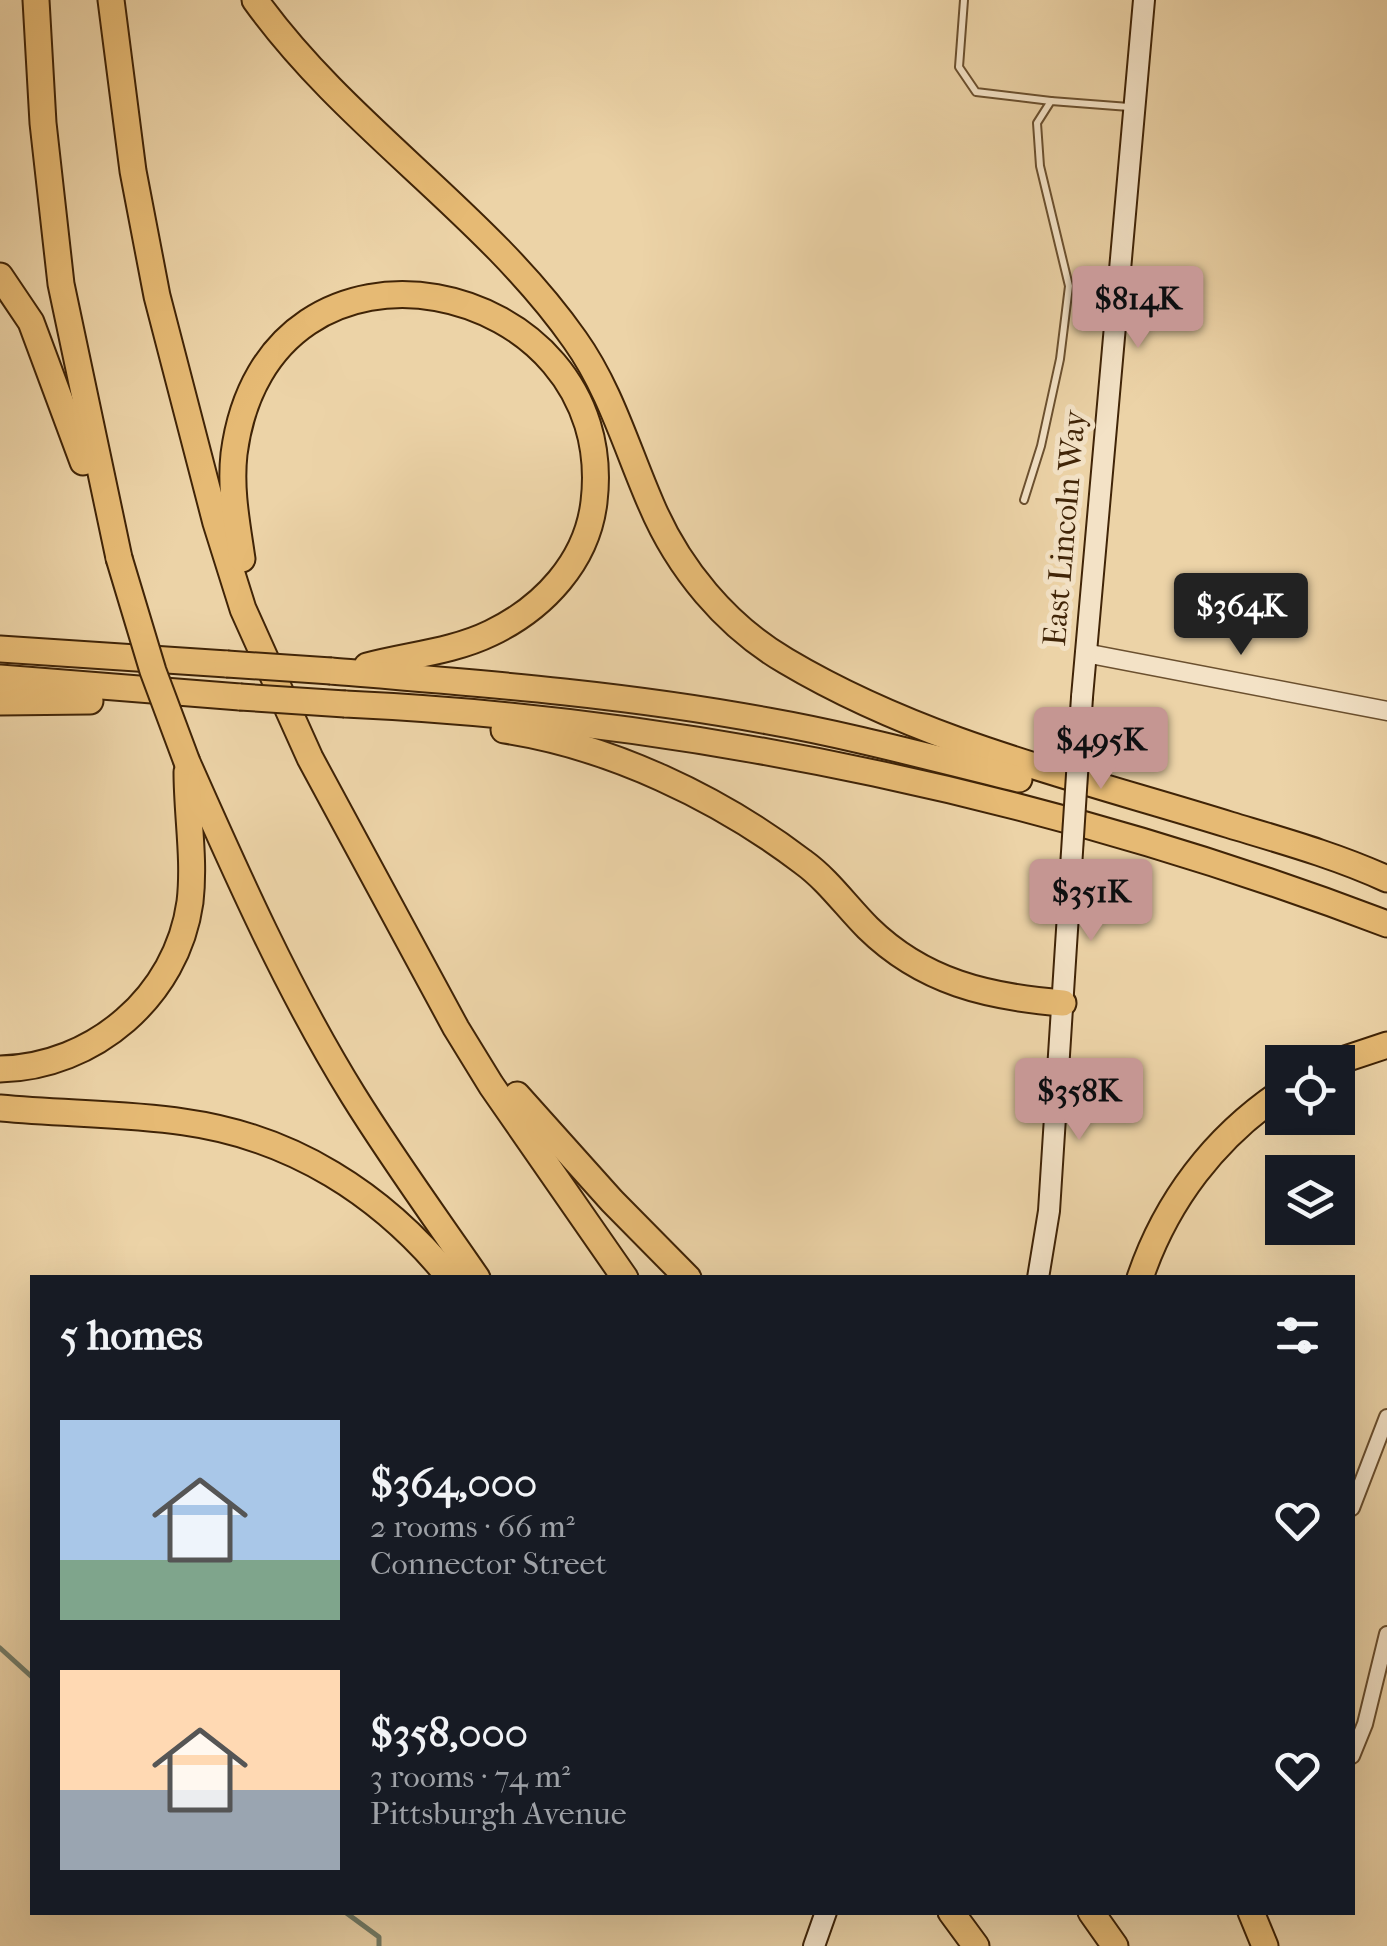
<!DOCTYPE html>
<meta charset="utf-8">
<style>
:root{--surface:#171b24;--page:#242831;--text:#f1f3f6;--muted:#9ea1a6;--accent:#c59692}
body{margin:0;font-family:"IM FELL French Canon",serif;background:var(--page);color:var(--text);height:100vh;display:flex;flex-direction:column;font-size:38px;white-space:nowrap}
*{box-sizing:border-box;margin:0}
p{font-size:32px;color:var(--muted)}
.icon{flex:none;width:55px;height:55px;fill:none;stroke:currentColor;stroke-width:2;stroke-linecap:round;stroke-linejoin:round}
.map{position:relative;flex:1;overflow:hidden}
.details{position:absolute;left:30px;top:1275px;width:1325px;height:640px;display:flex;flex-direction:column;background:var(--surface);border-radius:0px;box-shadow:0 10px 40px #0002}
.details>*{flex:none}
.tools{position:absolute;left:1265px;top:1045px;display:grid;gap:20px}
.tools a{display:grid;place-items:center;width:90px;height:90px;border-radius:0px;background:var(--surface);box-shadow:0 10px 40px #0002;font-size:50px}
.price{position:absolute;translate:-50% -85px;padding:0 22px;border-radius:10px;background:var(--accent);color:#111;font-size:32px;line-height:65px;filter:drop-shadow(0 2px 5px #0008)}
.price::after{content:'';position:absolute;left:50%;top:60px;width:30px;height:22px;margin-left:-15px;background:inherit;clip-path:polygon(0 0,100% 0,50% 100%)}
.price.current{background:#222;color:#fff}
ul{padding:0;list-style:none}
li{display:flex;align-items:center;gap:30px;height:250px;padding:0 30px}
li span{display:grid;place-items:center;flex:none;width:280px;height:200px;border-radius:0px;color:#555}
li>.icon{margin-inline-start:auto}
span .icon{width:120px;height:120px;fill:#fffc;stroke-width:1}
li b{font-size:42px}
h2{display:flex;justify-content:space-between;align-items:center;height:120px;padding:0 30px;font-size:42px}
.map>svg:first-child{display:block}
</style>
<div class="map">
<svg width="1387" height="1946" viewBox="0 0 1387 1946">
<rect width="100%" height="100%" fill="#ecd3a7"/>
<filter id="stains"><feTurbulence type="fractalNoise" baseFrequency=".002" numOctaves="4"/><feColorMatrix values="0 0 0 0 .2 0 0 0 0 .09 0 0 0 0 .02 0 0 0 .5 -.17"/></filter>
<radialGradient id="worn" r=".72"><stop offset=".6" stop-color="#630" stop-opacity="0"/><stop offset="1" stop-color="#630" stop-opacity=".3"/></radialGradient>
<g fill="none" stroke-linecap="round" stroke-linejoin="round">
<g stroke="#757d68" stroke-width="5">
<path d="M 0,1648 L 32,1677"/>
<path d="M 345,1912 L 379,1937 L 379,1946"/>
</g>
<g stroke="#6b502f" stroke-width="10">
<g id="service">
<path d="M 964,0 L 959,67 L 976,92 L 1051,101"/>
<path d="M 1024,500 L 1041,446 L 1060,359 L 1069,286 L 1040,166 L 1037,123 L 1051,101 L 1129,107"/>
</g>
</g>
<g stroke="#6b502f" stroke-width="18">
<g id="minor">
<path d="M 1352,1508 L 1387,1417"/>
<path d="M 1352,1756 L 1365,1724 L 1387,1634"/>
</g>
</g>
<g stroke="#6b502f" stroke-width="21">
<path id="tertiary" d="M 1085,653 L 1387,711"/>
</g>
<g stroke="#402407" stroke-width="24">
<g id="secondary">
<path d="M 1082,697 L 1144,0"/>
<path d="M 1038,1278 L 1049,1211 L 1070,883"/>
<path d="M 814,1946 L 826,1912"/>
</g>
</g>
<g stroke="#402407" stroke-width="29">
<g id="motorway">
<path d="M 36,0 L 43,123 L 61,284 L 119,558"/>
<path d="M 111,0 L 133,171 L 157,296 L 216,523 L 243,609 L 310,758 L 456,1028 L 491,1085 L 625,1278"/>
<path d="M 255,0 C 346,127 486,213 575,340 C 610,389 627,449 651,504 C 678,568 726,626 786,661 C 924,743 1079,778 1230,825 C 1283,841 1337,856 1387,879"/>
<path d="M 0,276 L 31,322 L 83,462"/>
<path d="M 242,559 C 237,524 230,490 234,454 C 267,199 621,276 594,502 C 587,562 543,608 491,633 C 452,652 408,655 367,666"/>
<path d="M 0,649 L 227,664"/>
<path d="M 331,671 C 477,683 624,694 768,721 C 853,736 936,759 1019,779"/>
<path d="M 0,678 L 240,697"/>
<path d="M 0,702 L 90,701"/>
<path d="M 345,704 C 697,720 1058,799 1387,924"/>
<path d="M 504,730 C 610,746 719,798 803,862 C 828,880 846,906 868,928 C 923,982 988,997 1063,1003"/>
<path d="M 187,762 C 237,875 288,990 353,1095 C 392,1158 435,1217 477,1278"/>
<path d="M 1336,1062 L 1387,1045"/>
<path d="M 0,1069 C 94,1067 177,996 190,902 C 195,859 187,815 187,772"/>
<path d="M 517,1095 L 612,1201 L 688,1278"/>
<path d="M 0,1108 C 61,1114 124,1113 184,1122 C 292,1137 382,1194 450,1278"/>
<path d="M 1140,1278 C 1166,1201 1215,1137 1282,1092"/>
<path d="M 951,1912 L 976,1946"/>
<path d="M 1091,1912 L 1115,1946"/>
<path d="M 1251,1912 L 1265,1946"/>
</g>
</g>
<use href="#service" stroke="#f3e2c6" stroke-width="6"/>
<use href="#minor" stroke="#f3e2c6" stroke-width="14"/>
<use href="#tertiary" stroke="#f3e2c6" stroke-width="18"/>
<use href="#secondary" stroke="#f3e2c6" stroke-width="20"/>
<use href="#motorway" stroke="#e6ba74" stroke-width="25"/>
<g stroke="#402407" stroke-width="24" stroke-linecap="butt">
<path id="secondary-bridge" d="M 1070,883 L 1082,697"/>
</g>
<g stroke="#402407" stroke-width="29" stroke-linecap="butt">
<g id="motorway-bridge">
<path d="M 119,558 L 153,671 L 187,762"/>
<path d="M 227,664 L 331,671"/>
<path d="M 240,697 L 345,704"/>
</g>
</g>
<use href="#secondary-bridge" stroke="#f3e2c6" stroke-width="20"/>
<use href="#motorway-bridge" stroke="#e6ba74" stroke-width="25"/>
</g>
<g text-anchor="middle" stroke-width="10" stroke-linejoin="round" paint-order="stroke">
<g font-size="32" fill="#402407" stroke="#f3e2c6">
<text transform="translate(1064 528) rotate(-85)" y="11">East Lincoln Way</text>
</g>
</g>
<rect width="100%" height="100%" filter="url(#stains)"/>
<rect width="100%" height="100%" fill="url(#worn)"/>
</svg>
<div class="tools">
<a><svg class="icon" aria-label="locate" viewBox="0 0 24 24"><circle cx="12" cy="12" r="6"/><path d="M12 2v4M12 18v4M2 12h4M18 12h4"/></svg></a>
<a><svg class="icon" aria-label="layers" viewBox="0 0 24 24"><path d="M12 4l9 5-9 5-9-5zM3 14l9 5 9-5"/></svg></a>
</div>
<b class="price" style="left:1138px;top:351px">$814K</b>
<b class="price current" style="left:1241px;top:658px">$364K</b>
<b class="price" style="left:1101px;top:792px">$495K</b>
<b class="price" style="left:1091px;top:944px">$351K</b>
<b class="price" style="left:1079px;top:1143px">$358K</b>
<section class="details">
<h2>5 homes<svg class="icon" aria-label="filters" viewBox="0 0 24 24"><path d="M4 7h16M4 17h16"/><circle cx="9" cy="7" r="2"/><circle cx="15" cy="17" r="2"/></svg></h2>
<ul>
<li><span style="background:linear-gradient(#a9c7e8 70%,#7fa58c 0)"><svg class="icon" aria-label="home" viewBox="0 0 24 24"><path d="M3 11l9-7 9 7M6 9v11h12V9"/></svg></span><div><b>$364,000</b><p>2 rooms · 66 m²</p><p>Connector Street</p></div><svg class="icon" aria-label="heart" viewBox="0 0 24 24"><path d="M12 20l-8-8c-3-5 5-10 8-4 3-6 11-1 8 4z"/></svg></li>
<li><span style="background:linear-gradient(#ffd9b3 60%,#9aa5b1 0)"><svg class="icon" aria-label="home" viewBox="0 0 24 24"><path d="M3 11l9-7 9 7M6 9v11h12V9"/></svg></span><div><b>$358,000</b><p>3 rooms · 74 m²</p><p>Pittsburgh Avenue</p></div><svg class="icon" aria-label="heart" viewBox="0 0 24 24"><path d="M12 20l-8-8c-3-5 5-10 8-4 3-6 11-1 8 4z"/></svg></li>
</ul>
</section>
</div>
